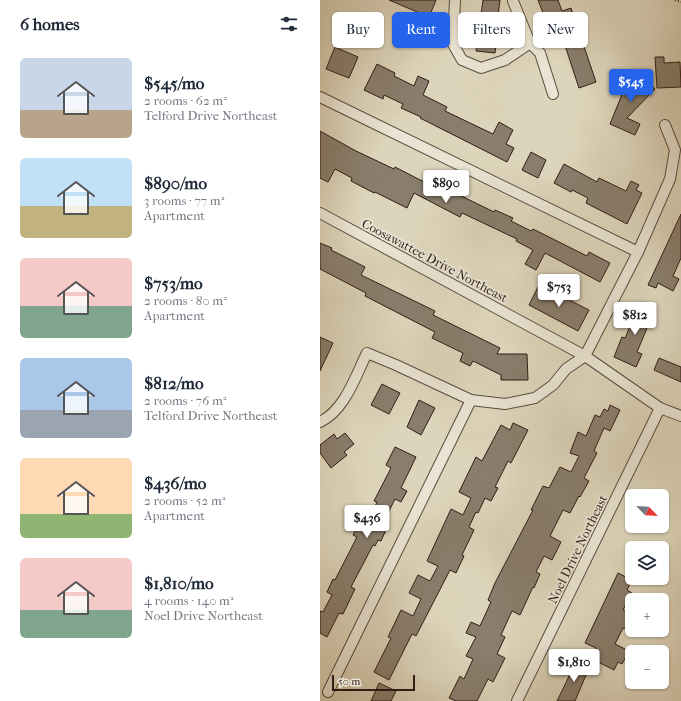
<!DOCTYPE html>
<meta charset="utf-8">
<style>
:root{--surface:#fff;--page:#f6f6f7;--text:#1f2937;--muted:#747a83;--accent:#2563eb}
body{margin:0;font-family:"IM FELL French Canon",serif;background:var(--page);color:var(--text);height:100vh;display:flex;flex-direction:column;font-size:15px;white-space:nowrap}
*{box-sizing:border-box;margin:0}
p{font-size:13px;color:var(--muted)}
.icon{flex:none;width:22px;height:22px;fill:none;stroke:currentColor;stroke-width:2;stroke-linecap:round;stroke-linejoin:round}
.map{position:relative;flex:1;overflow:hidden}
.drawer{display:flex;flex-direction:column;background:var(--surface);width:320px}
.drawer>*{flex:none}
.guide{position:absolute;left:12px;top:12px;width:289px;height:36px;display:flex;gap:8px}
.needle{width:26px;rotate:115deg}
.tools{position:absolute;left:305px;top:489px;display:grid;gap:8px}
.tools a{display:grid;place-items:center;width:44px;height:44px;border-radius:6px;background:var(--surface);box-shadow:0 1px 3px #0004;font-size:20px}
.scale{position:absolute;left:12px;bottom:10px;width:83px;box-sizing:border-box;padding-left:4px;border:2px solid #2f1d16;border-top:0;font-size:11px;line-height:14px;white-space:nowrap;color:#2f1d16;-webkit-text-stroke:3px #e9e4d3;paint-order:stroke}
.price{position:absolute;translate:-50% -34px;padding:0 9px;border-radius:4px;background:#fff;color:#222;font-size:13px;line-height:26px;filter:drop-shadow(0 1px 2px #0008)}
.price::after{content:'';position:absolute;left:50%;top:24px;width:12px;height:9px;margin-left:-6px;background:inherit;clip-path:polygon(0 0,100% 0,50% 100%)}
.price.active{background:var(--accent);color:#fff}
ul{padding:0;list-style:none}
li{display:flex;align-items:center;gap:12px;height:100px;padding:0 20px}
li span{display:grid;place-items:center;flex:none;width:112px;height:80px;border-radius:6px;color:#555}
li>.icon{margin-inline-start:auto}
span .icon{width:48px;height:48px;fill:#fffc;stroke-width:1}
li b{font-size:17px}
h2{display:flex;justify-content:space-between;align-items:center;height:48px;padding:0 20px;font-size:17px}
.pill{padding:0 14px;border-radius:6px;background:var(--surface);box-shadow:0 1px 3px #0004;font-size:14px;line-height:36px}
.pill.active{background:var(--accent);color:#fff}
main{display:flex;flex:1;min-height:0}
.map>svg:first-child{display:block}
</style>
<main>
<section class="drawer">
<h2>6 homes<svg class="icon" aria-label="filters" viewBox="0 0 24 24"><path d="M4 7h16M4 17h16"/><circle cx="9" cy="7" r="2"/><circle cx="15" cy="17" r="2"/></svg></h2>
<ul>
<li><span style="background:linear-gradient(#c9d6e8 65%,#b9a48a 0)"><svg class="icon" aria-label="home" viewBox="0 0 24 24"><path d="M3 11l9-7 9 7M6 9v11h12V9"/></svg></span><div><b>$545/mo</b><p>2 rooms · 62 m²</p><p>Telford Drive Northeast</p></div></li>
<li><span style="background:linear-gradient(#bfe0f5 60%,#c2b280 0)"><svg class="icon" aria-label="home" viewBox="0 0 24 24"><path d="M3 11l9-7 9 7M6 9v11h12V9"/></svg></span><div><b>$890/mo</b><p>3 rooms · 77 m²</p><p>Apartment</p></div></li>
<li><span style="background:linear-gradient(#f6c9c9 60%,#7fa58c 0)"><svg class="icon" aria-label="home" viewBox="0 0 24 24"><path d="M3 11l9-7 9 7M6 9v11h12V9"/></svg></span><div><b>$753/mo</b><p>2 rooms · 80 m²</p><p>Apartment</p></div></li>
<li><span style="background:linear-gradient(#a9c7e8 65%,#9aa5b1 0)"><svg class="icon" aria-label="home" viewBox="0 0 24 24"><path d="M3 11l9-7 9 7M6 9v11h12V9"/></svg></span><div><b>$812/mo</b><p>2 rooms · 76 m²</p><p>Telford Drive Northeast</p></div></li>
<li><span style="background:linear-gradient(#ffd9b3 70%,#8fb573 0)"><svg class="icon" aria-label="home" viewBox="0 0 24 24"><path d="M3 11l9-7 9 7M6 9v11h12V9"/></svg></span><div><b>$436/mo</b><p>2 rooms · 52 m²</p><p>Apartment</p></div></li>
<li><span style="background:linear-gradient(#f6c9c9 65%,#7fa58c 0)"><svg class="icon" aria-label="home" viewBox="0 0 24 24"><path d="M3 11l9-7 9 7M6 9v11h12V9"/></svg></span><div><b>$1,810/mo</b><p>4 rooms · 140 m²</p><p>Noel Drive Northeast</p></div></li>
</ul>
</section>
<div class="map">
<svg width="361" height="701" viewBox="0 0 361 701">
<rect width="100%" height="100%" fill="#ddd5bb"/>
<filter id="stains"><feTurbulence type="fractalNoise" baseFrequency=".005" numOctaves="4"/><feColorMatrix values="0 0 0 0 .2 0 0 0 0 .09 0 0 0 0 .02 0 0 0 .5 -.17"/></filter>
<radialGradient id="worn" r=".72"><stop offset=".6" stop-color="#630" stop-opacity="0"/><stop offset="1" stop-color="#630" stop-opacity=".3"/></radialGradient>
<g fill="#897d6c" stroke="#2f1d16">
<path d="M 69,0 L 116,0 L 109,17 Z"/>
<path d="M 163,0 L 180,0 L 177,24 L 181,25 L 179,40 L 177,39 L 175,53 L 156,51 Z"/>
<path d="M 218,0 L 238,0 L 242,11 L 251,8 L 276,82 L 259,88 L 235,15 L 225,18 Z"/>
<path d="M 15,47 L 38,57 L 29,78 L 6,69 Z"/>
<path d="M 335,57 L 344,57 L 344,63 L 360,62 L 361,87 L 337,88 Z"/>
<path d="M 57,64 L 75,73 L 74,76 L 94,86 L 98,76 L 109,81 L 103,95 L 127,107 L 125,111 L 173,134 L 179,122 L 193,130 L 186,144 L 194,148 L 187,162 L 100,118 L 101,117 L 81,108 L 83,104 L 64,95 L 63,99 L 44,90 Z"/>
<path d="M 318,73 L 335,89 L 307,118 L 320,124 L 315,135 L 290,124 L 303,92 L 301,90 Z"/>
<path d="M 0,131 L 36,151 L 74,169 L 75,167 L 110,185 L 113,178 L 128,185 L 127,189 L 174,212 L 175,210 L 193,218 L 191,221 L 211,231 L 213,229 L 267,256 L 269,252 L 290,263 L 280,282 L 225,253 L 216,270 L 205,264 L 213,250 L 196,241 L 197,239 L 142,213 L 140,217 L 94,193 L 87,208 L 55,192 L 54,193 L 31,181 L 32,178 L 15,169 L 8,182 L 0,178 Z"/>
<path d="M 211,152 L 226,160 L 218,178 L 202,170 Z"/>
<path d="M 244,164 L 277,182 L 279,178 L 306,191 L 311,181 L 319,185 L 316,190 L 322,193 L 307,224 L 266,203 L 268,198 L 252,190 L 251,192 L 234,183 Z"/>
<path d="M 361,214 L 361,258 L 353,276 L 359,279 L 353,291 L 338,283 L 336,288 L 328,285 Z"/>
<path d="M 0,243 L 12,248 L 11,250 L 45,267 L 41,275 L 115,311 L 113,315 L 180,348 L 177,354 L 207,354 L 208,380 L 181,380 L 181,375 L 153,361 L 150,366 L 140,361 L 143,353 L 112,338 L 115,332 L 45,296 L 46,293 L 0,269 Z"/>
<path d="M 219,285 L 269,310 L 258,331 L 209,305 Z"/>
<path d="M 321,302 L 335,309 L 317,352 L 322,354 L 316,367 L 294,357 L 302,337 L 305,338 Z"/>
<path d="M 0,337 L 13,343 L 0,371 Z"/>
<path d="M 339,358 L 361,367 L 361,382 L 334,370 Z"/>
<path d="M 62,384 L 80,393 L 69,414 L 51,405 Z"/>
<path d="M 99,400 L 115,408 L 101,435 L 87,427 Z"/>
<path d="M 290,405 L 300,410 L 290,431 L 284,428 L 274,451 L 277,453 L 264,478 L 269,481 L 260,497 L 259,496 L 250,513 L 243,510 L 230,536 L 241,542 L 232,560 L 224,556 L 216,572 L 220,574 L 214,588 L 213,587 L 200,615 L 192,611 L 181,635 L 185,637 L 177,654 L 185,658 L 173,682 L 168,679 L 157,701 L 136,701 L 129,698 L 140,676 L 144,679 L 153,659 L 146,656 L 156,637 L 146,633 L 151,622 L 160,626 L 171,602 L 168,600 L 175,583 L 213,510 L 211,510 L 223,486 L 229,488 L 240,467 L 251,472 L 259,456 L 250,453 L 258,432 L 266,436 L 275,415 L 280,417 L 284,409 L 288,411 Z"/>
<path d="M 193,423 L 208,430 L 191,463 L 188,461 L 175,487 L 178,488 L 171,501 L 165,498 L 158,513 L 156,512 L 149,527 L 154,530 L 142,555 L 144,556 L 136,573 L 130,570 L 96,636 L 92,634 L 69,680 L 54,672 L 71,638 L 68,637 L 81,610 L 93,616 L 101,599 L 89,593 L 98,575 L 110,581 L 118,566 L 107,561 L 131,509 L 143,515 L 151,498 L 139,492 L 156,457 L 162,461 L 181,425 L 190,430 Z"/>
<path d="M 25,433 L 34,444 L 24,452 L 27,455 L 11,468 L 0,453 L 0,445 L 14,434 L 17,439 Z"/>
<path d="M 75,447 L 96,457 L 81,488 L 87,491 L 81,502 L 75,499 L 66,517 L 68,519 L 63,529 L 66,530 L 61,541 L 58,540 L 55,546 L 53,545 L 31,587 L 35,589 L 23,614 L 19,613 L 7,637 L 0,633 L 0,611 L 3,612 L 12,595 L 7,592 L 13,579 L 15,580 L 37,537 L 33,535 L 39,524 L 46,527 L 57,502 L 54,501 L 71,468 L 66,465 Z"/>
<path d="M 298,573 L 312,580 L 307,590 L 312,593 L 303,610 L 312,615 L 312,632 L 303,628 L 295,644 L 309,651 L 302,664 L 298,662 L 294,670 L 270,658 L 276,648 L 265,643 Z"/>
<path d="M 256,662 L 269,668 L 255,701 L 237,701 Z"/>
<path d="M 59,683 L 76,691 L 71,701 L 51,701 Z"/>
</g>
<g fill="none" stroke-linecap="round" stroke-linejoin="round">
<g stroke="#5a4b3f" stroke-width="12">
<g id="minor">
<path d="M 135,0 L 133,44 L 142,60 L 161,68 L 185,60 L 210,43"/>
<path d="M 193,1 L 210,43 L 220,53 L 233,94"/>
<path d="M 0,97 L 318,252"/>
<path d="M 0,213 L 265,356 L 340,408 L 361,416"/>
<path d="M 0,422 C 25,410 35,377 47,353 L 76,365 L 151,400 L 185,404 L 215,398 L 233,385 L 246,369 L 265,356 L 318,252 L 350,179 L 355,150 L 345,125"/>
<path d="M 8,692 L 151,400"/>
<path d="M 197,701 L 340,408"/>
</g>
</g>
<path stroke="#2f1d16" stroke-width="2" stroke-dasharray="1 2" stroke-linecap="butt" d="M 355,0 L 361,2"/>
<use href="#minor" stroke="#e9e4d3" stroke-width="10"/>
</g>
<g text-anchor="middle" stroke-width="3.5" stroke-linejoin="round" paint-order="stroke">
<g font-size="13" fill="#2f1d16" stroke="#e9e4d3">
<text transform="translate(115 260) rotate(28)" y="5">Coosawattee Drive Northeast</text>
<text transform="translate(257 549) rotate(-64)" y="5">Noel Drive Northeast</text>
</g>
</g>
<rect width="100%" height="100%" filter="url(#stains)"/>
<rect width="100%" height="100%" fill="url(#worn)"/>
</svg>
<div class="tools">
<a><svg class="needle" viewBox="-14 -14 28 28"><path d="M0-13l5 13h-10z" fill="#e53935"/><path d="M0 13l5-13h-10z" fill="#747a83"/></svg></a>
<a><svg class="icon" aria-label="layers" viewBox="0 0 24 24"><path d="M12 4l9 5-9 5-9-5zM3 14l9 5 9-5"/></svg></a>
<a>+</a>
<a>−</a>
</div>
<div class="scale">50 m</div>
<b class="price active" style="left:311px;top:103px">$545</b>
<b class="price" style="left:126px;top:204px">$890</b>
<b class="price" style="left:239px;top:308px">$753</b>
<b class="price" style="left:315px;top:336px">$812</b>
<b class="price" style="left:47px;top:539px">$436</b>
<b class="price" style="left:254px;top:683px">$1,810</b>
<div class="guide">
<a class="pill">Buy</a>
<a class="pill active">Rent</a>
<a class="pill">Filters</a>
<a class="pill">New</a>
</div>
</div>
</main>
